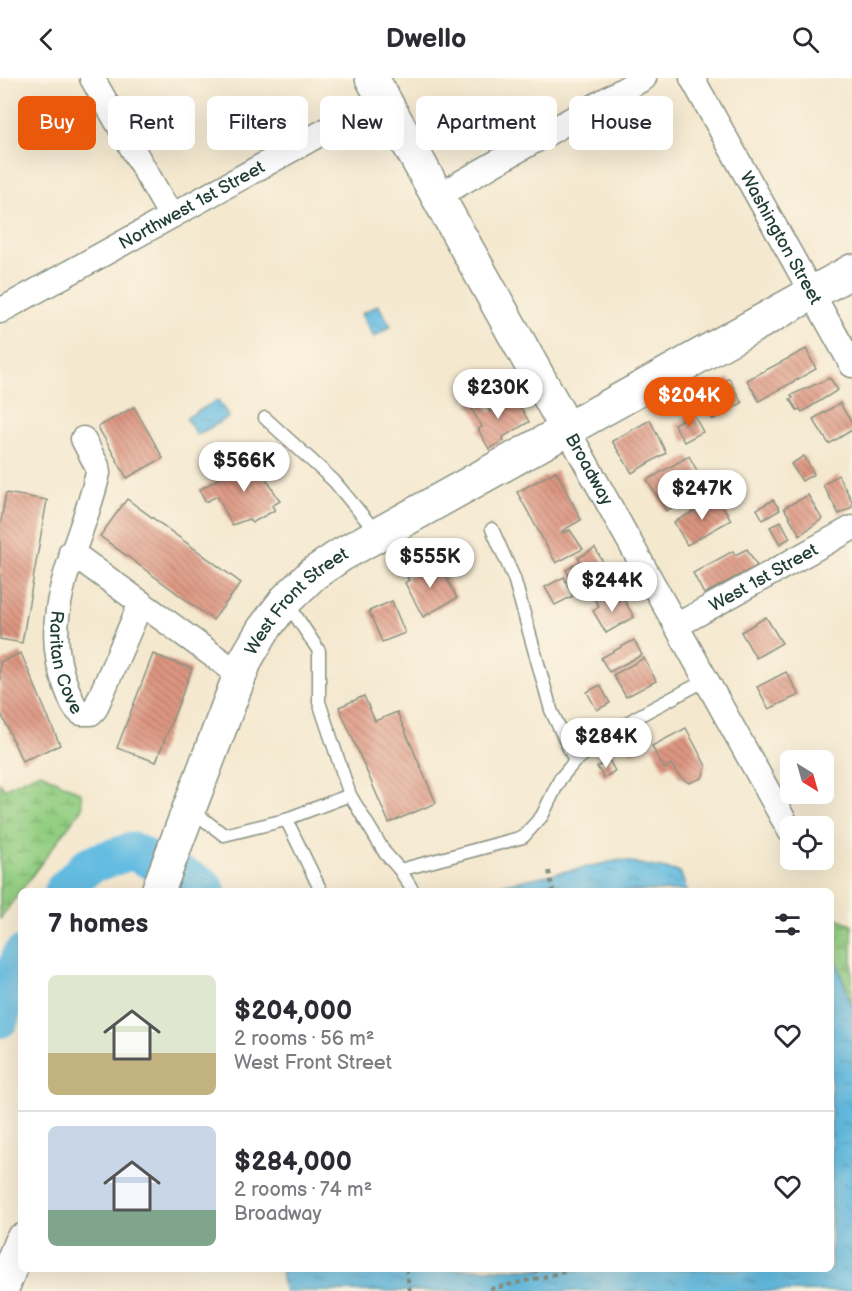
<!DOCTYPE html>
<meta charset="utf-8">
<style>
:root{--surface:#fff;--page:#f7f7f7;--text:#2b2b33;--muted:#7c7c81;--line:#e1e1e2;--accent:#ea580c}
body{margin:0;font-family:"Balsamiq Sans",sans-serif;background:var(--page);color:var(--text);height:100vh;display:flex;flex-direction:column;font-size:22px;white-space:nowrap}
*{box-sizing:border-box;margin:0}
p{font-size:20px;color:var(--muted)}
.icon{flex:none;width:33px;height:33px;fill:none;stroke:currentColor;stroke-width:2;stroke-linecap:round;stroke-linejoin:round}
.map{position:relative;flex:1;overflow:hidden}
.details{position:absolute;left:18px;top:810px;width:816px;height:384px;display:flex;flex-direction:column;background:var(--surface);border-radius:9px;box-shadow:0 6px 24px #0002}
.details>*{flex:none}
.banner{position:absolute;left:18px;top:18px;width:816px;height:54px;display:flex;gap:12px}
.needle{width:39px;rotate:143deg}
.fabs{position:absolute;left:780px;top:672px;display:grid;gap:12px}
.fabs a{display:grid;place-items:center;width:54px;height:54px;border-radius:9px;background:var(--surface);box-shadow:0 6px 24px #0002;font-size:30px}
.price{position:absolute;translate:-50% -51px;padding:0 14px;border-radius:21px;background:#fff;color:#222;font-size:20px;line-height:39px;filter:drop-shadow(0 2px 3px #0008)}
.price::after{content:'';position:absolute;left:50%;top:36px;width:18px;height:14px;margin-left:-9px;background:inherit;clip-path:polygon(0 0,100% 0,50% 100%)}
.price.active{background:var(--accent);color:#fff}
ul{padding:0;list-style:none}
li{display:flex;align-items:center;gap:18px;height:150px;padding:0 30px}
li+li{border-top:2px solid var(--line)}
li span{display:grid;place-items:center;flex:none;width:168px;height:120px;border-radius:9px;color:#555}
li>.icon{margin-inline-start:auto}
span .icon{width:72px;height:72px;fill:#fffc;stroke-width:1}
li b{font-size:26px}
h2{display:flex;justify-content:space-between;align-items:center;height:72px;padding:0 30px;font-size:26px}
.chip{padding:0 21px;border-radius:9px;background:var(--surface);box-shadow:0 6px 24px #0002;font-size:21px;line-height:54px}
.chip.active{background:var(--accent);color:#fff}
header{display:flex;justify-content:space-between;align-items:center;height:78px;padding:0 30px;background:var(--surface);font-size:27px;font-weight:700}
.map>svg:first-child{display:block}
</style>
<header><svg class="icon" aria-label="back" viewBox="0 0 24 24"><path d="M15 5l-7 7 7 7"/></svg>Dwello<svg class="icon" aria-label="search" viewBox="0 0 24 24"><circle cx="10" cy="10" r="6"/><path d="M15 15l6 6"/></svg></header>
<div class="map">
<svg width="852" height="1213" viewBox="0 0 852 1213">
<defs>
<pattern id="wetland-marsh" width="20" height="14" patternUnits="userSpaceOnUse" patternTransform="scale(1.5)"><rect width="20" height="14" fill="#93ce82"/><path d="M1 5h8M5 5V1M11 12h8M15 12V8" fill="none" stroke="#77a86b"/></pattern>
<pattern id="water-ripples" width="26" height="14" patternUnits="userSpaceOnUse" patternTransform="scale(1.5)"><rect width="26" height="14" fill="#64bce1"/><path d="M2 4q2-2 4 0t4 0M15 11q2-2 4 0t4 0" fill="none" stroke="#529ab7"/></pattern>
<pattern id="building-back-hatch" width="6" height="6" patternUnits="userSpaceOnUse" patternTransform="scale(1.5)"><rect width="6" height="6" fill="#dd9681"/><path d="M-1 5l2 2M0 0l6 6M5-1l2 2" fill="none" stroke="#b37c6a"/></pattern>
</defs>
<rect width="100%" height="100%" fill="#fcf5e5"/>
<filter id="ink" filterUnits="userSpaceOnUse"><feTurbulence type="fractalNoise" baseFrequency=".0167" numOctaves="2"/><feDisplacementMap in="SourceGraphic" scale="12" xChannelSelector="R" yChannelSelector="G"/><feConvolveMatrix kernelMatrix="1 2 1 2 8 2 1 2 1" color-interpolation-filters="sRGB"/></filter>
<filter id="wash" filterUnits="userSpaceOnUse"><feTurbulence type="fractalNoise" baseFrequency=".008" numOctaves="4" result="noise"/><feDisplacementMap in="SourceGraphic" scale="24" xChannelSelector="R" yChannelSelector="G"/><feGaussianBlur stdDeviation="1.35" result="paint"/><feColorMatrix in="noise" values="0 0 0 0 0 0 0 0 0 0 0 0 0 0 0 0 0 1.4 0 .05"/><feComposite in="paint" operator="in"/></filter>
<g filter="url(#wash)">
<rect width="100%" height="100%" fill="#f4e8cf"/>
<g fill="url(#wetland-marsh)" stroke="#59865b" stroke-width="1.5">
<path d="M 39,694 L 81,715 L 82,730 L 0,841 L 0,705 L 4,711 Z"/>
<path d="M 831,837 L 852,847 L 852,929 L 831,866 Z"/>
</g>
<g fill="url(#water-ripples)" stroke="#427c8a" stroke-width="1.5">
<path d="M 378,227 L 391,248 L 374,259 L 361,236 Z"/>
<path d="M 218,322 L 229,339 L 197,357 L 186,340 Z"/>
<path d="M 620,782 L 680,794 L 687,813 L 471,813 Z"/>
<path d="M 831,866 L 852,929 L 852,1213 L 284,1213 L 281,1191 L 831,1191 Z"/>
</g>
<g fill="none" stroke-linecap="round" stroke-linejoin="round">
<g stroke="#64bce1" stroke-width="38">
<path d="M 63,813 L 89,787 L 132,773 L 203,808 L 207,813"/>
<path d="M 0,941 L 21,877"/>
</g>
</g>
<g id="blocks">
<g fill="url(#building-back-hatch)">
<path d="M 806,271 L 816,291 L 759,323 L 747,302 Z"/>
<path d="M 729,300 L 742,325 L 713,341 L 699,317 Z"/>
<path d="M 830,300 L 838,312 L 802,334 L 800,331 L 797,332 L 790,321 L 793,320 L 791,317 Z"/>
<path d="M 481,319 L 490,334 L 515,319 L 529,344 L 503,359 L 504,362 L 489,371 L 478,351 L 482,349 L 469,326 Z"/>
<path d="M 840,325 L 852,346 L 852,352 L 829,366 L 813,341 Z"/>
<path d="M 134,329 L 163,380 L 127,400 L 98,349 Z"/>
<path d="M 693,335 L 703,354 L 684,364 L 674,346 Z"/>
<path d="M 650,342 L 666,375 L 632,395 L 612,363 Z"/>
<path d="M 255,374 L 265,391 L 262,394 L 280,423 L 272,428 L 275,432 L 252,445 L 249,441 L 232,447 L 217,418 L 206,424 L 199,412 L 230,394 L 234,399 L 245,392 L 240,383 Z"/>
<path d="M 689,378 L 707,411 L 666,433 L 647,402 Z"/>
<path d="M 804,378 L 814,396 L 802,403 L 791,386 Z"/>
<path d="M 556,393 L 581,442 L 562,453 L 563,455 L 570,452 L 583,471 L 556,485 L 517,414 Z"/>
<path d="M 838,397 L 852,423 L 852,429 L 839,436 L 823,407 Z"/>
<path d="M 6,415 L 47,422 L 22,565 L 0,561 L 0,448 Z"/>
<path d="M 808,417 L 822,441 L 800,457 L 784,430 Z"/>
<path d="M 718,420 L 731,442 L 687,467 L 674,444 Z"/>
<path d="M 127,421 L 241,505 L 213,542 L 100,458 Z"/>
<path d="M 773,422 L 780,432 L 763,442 L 757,431 Z"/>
<path d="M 781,443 L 790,460 L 780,466 L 770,449 Z"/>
<path d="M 595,470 L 604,486 L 573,504 L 566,492 L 580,483 L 578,480 Z"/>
<path d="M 747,471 L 757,488 L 704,516 L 693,495 L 733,473 L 735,477 Z"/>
<path d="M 439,485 L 457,520 L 423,539 L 405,505 L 409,502 L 407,499 L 428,487 L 430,490 Z"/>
<path d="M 564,499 L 573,518 L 555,527 L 545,509 Z"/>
<path d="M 609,515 L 614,525 L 623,520 L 634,539 L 606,555 L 593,533 L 599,529 L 595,522 Z"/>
<path d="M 392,523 L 405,555 L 382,564 L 369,533 Z"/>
<path d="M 766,539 L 782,565 L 756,580 L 741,554 Z"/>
<path d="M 634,562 L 642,577 L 609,594 L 601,580 Z"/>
<path d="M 21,575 L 60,667 L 22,683 L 0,633 L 0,584 Z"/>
<path d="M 153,576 L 192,591 L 156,684 L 117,670 Z"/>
<path d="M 644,580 L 656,603 L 626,619 L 613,597 Z"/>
<path d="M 786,594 L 799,617 L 769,631 L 757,609 Z"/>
<path d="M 600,607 L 610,625 L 597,632 L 587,614 Z"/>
<path d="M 364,618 L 375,643 L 397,634 L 436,725 L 389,745 L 339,629 Z"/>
<path d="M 642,650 L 649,663 L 646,664 L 648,667 L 632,675 L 623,660 Z"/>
<path d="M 686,650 L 706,688 L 702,700 L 689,705 L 679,698 L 671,686 L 664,691 L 652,668 Z"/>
<path d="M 609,682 L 615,693 L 604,700 L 597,689 Z"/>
</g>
</g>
</g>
<g filter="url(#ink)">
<use href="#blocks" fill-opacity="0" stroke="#8a9282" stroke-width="1.5"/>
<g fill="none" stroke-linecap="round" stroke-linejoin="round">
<g stroke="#8a9282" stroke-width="15">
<g id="lane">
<path d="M 265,340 L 334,403 L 377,455"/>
<path d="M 492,451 L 514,500 L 551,632 L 575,683"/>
<path d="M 286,523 L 319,573 L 319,624 L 350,717 L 385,775 L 400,792 L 523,759 L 542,738 L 560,701 L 575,683 L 635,640 L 706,602"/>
<path d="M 190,731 L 224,757 L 281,743 L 350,717"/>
<path d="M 286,741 L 321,813"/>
<path d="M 400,792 L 413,813"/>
</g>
</g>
<g stroke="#8a9282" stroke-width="27">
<g id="street">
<path d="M 92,0 L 171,138"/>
<path id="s1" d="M 692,0 L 852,287"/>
<path d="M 438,118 L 644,0"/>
<path id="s2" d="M 0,233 L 383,21"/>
<path id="s3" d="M 567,351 L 790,753"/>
<path id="s4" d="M 83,361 L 97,388 L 98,395 C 82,468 35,534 67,611 C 71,620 73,630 81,635 L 91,635 L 95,631 L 141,525"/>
<path d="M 71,474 L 240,597"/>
<path id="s5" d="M 676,548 L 852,450"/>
</g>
</g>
<g stroke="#8a9282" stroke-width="36">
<g id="secondary">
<path d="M 372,0 L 567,351"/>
<path id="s6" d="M 158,813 L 246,581 L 263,552 L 286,522 L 313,496 L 341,477 L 852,193"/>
<path d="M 1,1213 L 21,1163"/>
</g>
</g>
<g stroke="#8a9282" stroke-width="4" stroke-dasharray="4.5 4.5" stroke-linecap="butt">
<path d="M 549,793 L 553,813"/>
<path d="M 406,1191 L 410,1213"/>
<path d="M 535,1191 L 537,1201"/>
<path d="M 490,1211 L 569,1193"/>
</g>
<use href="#lane" stroke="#fff" stroke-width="12"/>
<use href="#street" stroke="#fff" stroke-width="24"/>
<use href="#secondary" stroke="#fff" stroke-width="33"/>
</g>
</g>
<g text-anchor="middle" stroke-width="5" stroke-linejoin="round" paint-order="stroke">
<g font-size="18" fill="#1f3d34" stroke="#fcf5e5">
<text dy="6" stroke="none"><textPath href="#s2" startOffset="219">Northwest 1st Street</textPath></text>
<text dy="6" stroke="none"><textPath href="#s1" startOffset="183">Washington Street</textPath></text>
<text dy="6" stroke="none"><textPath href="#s3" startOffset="46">Broadway</textPath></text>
<text dy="6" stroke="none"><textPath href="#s5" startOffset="100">West 1st Street</textPath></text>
<text dy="6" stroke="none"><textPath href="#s6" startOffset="326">West Front Street</textPath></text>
<text dy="6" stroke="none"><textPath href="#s4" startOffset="234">Raritan Cove</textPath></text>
</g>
</g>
</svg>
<div class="fabs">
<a><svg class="needle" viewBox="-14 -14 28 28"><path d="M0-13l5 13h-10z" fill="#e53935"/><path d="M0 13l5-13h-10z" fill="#7c7c81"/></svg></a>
<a><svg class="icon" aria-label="locate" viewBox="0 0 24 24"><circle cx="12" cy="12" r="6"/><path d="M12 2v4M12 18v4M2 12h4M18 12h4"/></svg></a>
</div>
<b class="price" style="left:498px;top:342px">$230K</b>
<b class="price active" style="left:689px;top:350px">$204K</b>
<b class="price" style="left:244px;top:415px">$566K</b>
<b class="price" style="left:702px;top:443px">$247K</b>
<b class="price" style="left:430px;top:511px">$555K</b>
<b class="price" style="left:612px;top:535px">$244K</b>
<b class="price" style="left:606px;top:691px">$284K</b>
<div class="banner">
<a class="chip active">Buy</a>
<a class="chip">Rent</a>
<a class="chip">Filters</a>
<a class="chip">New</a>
<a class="chip">Apartment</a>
<a class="chip">House</a>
</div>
<section class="details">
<h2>7 homes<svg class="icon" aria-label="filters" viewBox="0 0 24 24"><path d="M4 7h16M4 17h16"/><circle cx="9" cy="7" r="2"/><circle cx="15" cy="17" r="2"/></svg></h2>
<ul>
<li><span style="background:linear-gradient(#dfe7d0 65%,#c2b280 0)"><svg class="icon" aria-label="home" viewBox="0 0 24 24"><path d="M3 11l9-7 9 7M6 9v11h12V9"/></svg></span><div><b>$204,000</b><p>2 rooms · 56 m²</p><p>West Front Street</p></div><svg class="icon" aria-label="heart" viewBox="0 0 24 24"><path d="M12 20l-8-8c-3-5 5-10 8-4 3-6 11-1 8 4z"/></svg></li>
<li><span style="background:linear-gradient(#c9d6e8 70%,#7fa58c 0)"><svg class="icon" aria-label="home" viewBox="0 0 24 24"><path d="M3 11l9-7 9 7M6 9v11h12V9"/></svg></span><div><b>$284,000</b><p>2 rooms · 74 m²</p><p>Broadway</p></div><svg class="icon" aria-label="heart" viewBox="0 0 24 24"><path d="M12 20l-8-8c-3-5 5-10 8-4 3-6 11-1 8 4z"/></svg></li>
</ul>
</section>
</div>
